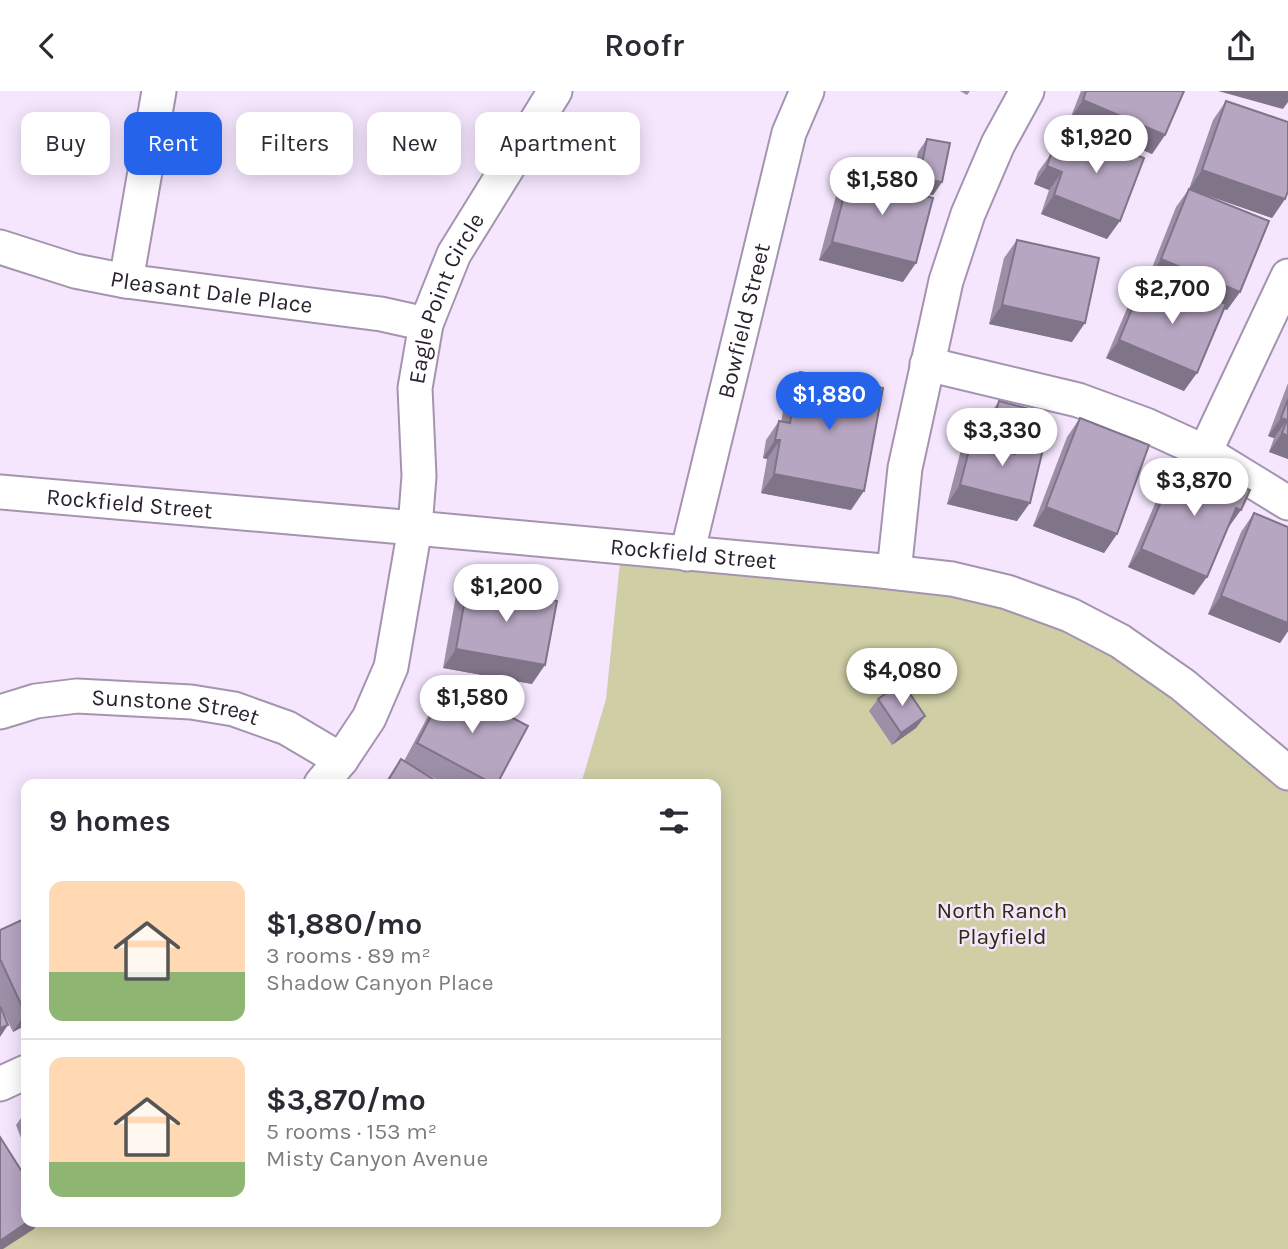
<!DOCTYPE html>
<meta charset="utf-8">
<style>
:root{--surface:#fff;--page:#f7f7f7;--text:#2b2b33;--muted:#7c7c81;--line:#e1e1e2;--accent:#2563eb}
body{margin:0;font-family:Karla,sans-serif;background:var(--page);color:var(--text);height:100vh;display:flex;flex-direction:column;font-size:26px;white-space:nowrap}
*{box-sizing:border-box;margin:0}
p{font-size:23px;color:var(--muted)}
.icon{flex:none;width:38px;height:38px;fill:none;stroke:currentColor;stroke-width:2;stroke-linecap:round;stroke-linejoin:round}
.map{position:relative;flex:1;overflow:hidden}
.details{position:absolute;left:21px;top:688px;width:700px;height:448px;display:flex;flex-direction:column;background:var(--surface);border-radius:14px;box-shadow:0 4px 18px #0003}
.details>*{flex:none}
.banner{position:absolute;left:21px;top:21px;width:700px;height:63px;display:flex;gap:14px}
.price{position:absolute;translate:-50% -60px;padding:0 16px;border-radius:24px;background:#fff;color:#222;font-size:23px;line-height:46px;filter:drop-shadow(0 2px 4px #0008)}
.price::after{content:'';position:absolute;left:50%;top:42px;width:21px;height:16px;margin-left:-10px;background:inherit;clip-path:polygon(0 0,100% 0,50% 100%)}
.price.selected{background:var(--accent);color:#fff}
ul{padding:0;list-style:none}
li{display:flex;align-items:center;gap:21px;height:175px;padding:0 28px}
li+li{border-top:2px solid var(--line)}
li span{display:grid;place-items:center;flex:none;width:196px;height:140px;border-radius:14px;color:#555}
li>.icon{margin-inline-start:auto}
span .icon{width:84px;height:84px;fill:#fffc;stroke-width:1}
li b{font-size:30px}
h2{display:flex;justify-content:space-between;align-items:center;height:84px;padding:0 28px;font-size:30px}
.pill{padding:0 24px;border-radius:14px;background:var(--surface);box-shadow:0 4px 18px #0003;font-size:24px;line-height:63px}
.pill.selected{background:var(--accent);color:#fff}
header{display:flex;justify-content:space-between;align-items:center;height:91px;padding:0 28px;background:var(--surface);font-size:32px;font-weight:600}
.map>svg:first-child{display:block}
</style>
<header><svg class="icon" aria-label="back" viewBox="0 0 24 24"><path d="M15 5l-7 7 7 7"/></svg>Roofr<svg class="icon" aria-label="share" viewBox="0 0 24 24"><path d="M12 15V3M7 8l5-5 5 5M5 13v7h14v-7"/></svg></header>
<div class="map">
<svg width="1288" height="1158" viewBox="0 0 1288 1158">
<rect width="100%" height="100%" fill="#f5e6fe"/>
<path fill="#cfcea5" d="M 620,471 L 891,493 L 1005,513 L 1118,561 L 1288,695 L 1288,1158 L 0,1158 L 26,1130 L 716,1130 L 716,693 L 581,693 L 606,608 Z"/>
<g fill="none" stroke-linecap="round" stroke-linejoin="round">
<g stroke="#a594b0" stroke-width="37">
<g id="minor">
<path id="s1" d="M 0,156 L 75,180 L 126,190 L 381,223 L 426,233"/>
<path d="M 126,190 L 159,0"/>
<path d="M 927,273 L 1078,309 L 1146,334 L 1205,361 L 1288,412"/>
<path d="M 1205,361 L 1288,185"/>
<path id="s2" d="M 0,401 L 415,437 L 872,479 L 952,488 L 1007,501 L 1070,524 L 1120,550 L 1183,594 L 1288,682"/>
<path id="s3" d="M 687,463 L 789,42 L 807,0"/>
<path d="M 894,481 L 905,377 L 946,190 L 968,123 L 998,53 L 1027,0"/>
<path id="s4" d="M 0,621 L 36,610 L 77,605 L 191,611 L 234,618 L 287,637 L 341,669"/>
<path id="s5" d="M 321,693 L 341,669 L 369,627 L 391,576 L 415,437 L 419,385 L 415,297 L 426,233 L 454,163 L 555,0"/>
<path d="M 0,993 L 26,981"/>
</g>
</g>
<use href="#minor" stroke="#fff" stroke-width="33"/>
</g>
<g fill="#9d8fa7">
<path d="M 960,0 L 970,0 L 967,4 Z"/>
<path d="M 1081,0 L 1184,0 L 1165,44 L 1152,63 L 1070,28 Z"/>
<path d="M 1226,10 L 1285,108 L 1272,127 L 1189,98 L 1240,201 L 1227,219 L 1224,218 L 1184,300 L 1106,267 L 1131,208 L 1144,189 L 1207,216 L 1210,212 L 1148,187 L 1176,116 L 1189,98 L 1213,29 Z"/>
<path d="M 1069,39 L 1107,148 L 1041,123 L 1049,99 L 1034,93 L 1038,81 L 1051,63 L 1053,64 L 1056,57 Z"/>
<path d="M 927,48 L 942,91 L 933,104 L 911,100 L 918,61 Z"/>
<path d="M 851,78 L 896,97 L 903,191 L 819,169 L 838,97 Z"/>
<path d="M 1017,149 L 1072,251 L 989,233 L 1004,167 Z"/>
<path d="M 800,281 L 851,419 L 761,402 L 767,368 L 763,367 L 766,349 L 779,330 L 781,331 L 787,300 Z"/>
<path d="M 1288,292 L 1288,368 L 1269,361 L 1274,347 L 1268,345 Z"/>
<path d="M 999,310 L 1045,322 L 1017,430 L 947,413 L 961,359 L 974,340 L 984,343 L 990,323 Z"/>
<path d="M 1080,327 L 1117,443 L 1104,462 L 1033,435 L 1067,346 Z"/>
<path d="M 1179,368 L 1194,504 L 1128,476 L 1166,387 Z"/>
<path d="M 1254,422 L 1288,436 L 1288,540 L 1280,552 L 1208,523 L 1241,441 Z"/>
<path d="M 469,486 L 532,593 L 443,577 L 456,504 Z"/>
<path d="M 448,593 L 497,693 L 445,693 L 414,676 L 441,693 L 384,693 L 401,668 L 404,670 L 435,612 Z"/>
<path d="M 878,608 L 925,625 L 916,637 L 892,654 L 869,620 Z"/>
<path d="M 26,827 L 26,934 L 13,941 L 0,914 L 0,839 Z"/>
<path d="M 26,1020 L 26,1060 L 16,1034 Z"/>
</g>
<g fill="#807488">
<path d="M 1218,0 L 1288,0 L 1288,11 L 1283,18 Z"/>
<path d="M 1083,9 L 1165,44 L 1152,63 L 1070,28 Z"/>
<path d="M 1047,75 L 1062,81 L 1049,99 L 1034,93 Z"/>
<path d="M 1202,79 L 1285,108 L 1272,127 L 1189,98 Z"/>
<path d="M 919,87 L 942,91 L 933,104 L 911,100 Z"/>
<path d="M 1054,104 L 1120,130 L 1107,148 L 1041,123 Z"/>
<path d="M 832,151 L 916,172 L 903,191 L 819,169 Z"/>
<path d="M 1161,168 L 1240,201 L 1227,219 L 1211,213 L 1213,207 L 1210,212 L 1148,187 Z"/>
<path d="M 1002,214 L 1085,232 L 1072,251 L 989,233 Z"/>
<path d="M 1119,249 L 1197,282 L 1184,300 L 1106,267 Z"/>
<path d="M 1281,327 L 1287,329 L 1274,347 L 1268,345 Z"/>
<path d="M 990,342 L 1018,349 L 1009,362 L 981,355 Z"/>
<path d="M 1282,342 L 1288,345 L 1288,368 L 1269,361 Z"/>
<path d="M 775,349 L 780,349 L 767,368 L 763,367 Z"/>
<path d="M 774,383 L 864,400 L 851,419 L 761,402 Z"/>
<path d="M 960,394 L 1030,412 L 1017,430 L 947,413 Z"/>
<path d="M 1046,416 L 1117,443 L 1104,462 L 1033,435 Z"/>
<path d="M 1236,417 L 1241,419 L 1228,437 Z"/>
<path d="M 1141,458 L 1207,486 L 1194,504 L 1128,476 Z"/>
<path d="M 1221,505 L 1288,532 L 1288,540 L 1280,552 L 1208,523 Z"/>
<path d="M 456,558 L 545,574 L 532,593 L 443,577 Z"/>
<path d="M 925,625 L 916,637 L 892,654 L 901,642 Z"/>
<path d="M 25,922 L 26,934 L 13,941 Z"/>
<path d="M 8,934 L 0,946 L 0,937 Z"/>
<path d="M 29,1130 L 39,1130 L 34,1138 L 3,1158 L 0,1158 L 0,1150 Z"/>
</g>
<g fill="#b7a6c2" stroke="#807488" stroke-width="2">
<path d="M 1086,0 L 1184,0 L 1165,44 L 1083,9 Z"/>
<path d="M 1226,10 L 1288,31 L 1288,100 L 1285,108 L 1202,79 Z"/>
<path d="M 1069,39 L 1144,67 L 1120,130 L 1054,104 L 1062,81 L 1047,75 L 1051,63 L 1059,66 Z"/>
<path d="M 927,48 L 950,52 L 942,91 L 919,87 Z"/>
<path d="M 851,78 L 898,90 L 896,97 L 933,107 L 916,172 L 832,151 Z"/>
<path d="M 1189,98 L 1269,130 L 1240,201 L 1161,168 Z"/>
<path d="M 1017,149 L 1099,167 L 1085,232 L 1002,214 Z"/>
<path d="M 1144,189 L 1209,217 L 1213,207 L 1226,213 L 1197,282 L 1119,249 Z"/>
<path d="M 800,281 L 883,297 L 864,400 L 774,383 L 780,349 L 775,349 L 779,330 L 790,332 Z"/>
<path d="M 1288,308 L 1288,345 L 1282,342 L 1287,329 L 1281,327 Z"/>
<path d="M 999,310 L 1045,322 L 1037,352 L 1019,348 L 1018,350 L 990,342 Z"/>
<path d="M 1080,327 L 1149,354 L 1117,443 L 1046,416 Z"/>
<path d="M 974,340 L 995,345 L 991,357 L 1015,363 L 1019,348 L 1044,354 L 1030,412 L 960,394 Z"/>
<path d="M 1179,368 L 1250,399 L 1241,419 L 1236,417 L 1207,486 L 1141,458 Z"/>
<path d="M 1254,422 L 1288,436 L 1288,532 L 1221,505 Z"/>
<path d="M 469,486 L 485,489 L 484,497 L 557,510 L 545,574 L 456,558 Z"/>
<path d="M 902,591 L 925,625 L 901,642 L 878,608 Z"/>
<path d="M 448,593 L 528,635 L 497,693 L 493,693 L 417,652 Z"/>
<path d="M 401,668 L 441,693 L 386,693 Z"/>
<path d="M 26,827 L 26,922 L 25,922 L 0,868 L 0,839 Z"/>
<path d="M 0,915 L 8,934 L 0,937 Z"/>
<path d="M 0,1046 L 26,1087 L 26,1130 L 29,1130 L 0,1150 Z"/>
</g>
<g text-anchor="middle" stroke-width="5" stroke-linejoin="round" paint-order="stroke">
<g font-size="23" fill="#2a232e" stroke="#f5e6fe">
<text dy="8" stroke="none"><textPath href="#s1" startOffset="217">Pleasant Dale Place</textPath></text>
<text dy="8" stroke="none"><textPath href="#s5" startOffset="514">Eagle Point Circle</textPath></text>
<text dy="8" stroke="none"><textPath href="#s3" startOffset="240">Bowfield Street</textPath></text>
<text dy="8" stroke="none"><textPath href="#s2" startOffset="130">Rockfield Street</textPath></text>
<text dy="8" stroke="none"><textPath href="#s2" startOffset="696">Rockfield Street</textPath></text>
<text dy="8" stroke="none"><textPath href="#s4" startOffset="178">Sunstone Street</textPath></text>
</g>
<g font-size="23" fill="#2d2c10" stroke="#f5e6fe">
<text x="1002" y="827">North Ranch<tspan x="1002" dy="26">Playfield</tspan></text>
</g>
</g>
</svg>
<b class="price" style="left:1096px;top:84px">$1,920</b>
<b class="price" style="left:882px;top:126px">$1,580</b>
<b class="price" style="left:1172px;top:235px">$2,700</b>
<b class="price selected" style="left:829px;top:341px">$1,880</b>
<b class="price" style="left:1002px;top:377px">$3,330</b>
<b class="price" style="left:1194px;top:427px">$3,870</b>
<b class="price" style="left:506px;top:533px">$1,200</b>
<b class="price" style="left:902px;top:617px">$4,080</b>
<b class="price" style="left:472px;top:644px">$1,580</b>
<div class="banner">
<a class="pill">Buy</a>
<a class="pill selected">Rent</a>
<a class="pill">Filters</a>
<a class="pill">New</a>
<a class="pill">Apartment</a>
</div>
<section class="details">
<h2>9 homes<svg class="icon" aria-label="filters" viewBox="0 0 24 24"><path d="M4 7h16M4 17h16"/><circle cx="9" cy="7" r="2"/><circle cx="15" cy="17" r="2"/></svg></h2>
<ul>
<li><span style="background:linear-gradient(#ffd9b3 65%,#8fb573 0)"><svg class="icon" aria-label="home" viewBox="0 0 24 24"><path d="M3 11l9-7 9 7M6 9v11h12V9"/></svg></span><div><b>$1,880/mo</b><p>3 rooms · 89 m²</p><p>Shadow Canyon Place</p></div></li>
<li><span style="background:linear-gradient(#ffd9b3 75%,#8fb573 0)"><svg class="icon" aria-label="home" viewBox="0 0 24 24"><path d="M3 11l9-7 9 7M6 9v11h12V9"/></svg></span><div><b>$3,870/mo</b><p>5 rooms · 153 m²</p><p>Misty Canyon Avenue</p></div></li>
</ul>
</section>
</div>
